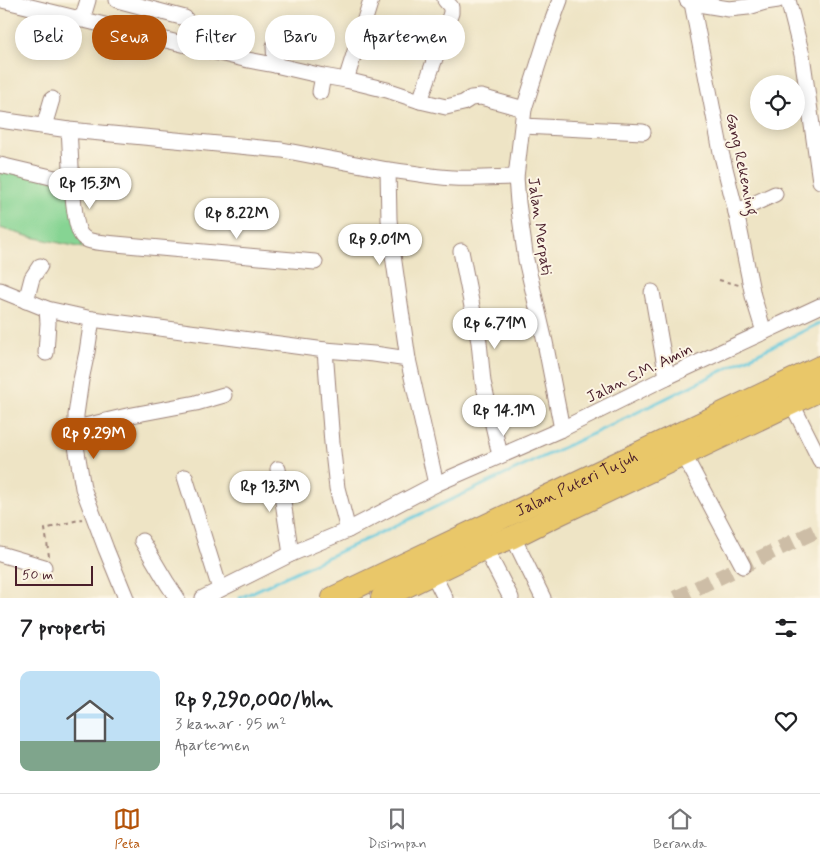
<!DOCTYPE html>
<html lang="id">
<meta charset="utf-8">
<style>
:root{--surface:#fff;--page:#f2f2f2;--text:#202124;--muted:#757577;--line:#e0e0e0;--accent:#b45309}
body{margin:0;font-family:Mynerve,sans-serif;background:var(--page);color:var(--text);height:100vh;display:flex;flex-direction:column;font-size:19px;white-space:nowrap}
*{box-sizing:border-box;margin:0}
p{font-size:16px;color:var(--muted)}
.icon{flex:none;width:28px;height:28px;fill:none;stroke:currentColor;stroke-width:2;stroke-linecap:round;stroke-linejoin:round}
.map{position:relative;height:598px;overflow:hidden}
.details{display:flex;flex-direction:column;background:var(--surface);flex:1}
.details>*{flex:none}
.hud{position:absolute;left:15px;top:15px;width:500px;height:45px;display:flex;gap:10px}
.fabs{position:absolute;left:750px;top:75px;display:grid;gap:10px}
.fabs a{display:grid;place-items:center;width:55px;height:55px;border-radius:50%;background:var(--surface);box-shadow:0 2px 12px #0003;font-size:25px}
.scale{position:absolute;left:15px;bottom:12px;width:78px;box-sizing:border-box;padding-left:5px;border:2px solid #4a1f2b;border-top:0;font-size:14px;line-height:18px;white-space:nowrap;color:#4a1f2b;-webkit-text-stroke:4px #fcf5e5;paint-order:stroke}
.price{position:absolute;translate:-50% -42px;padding:0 11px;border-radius:18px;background:#fff;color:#222;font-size:16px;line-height:32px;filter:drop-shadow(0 1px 2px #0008)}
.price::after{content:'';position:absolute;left:50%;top:30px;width:15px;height:11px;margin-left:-8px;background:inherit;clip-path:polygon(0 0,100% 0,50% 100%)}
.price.on{background:var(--accent);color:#fff}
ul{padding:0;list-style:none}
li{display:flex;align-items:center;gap:15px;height:125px;padding:0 20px}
li span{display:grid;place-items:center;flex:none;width:140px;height:100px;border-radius:10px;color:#555}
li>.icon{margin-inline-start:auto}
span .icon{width:60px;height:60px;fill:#fffc;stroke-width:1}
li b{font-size:21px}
h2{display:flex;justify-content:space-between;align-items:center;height:60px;padding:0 20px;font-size:21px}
.tag{padding:0 18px;border-radius:22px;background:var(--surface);box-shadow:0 2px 12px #0003;font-size:18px;line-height:45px}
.tag.on{background:var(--accent);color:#fff}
.menu{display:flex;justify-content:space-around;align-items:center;height:70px;border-top:1px solid var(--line);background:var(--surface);font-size:14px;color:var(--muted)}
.menu a{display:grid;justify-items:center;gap:2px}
.menu .on{color:var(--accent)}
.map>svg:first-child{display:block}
</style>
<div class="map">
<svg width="820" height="598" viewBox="0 0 820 598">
<rect width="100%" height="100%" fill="#fcf5e5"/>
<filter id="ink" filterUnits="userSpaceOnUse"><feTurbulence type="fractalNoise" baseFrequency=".02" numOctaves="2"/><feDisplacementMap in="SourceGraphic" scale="10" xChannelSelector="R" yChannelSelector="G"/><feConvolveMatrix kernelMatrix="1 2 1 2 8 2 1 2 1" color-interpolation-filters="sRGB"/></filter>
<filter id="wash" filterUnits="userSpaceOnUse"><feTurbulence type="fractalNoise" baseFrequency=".0096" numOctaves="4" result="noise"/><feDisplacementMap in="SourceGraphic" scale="20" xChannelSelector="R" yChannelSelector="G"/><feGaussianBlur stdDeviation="1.12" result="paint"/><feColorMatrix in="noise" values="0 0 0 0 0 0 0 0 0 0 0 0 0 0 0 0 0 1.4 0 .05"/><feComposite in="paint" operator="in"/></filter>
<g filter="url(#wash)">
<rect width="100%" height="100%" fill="#eee4c5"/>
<path fill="#86d493" stroke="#687a5f" d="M 0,166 L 74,186 L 78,225 L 83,248 L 27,236 L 0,228 Z"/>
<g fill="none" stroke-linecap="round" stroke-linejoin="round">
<path stroke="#60c8dc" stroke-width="3" d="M 240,598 L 603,429 L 820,323"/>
</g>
</g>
<g filter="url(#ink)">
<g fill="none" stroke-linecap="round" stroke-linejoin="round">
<path stroke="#cdbda6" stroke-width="15" stroke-dasharray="15 8" stroke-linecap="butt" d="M 676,598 L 820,529"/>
<g stroke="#9c8278" stroke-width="17">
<g id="minor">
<path d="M 2,0 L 248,60 L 275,65 L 323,76 L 346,80 L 387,90 L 420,101 L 446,107 L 463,103 L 471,98 L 481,97 L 524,109"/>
<path d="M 117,0 L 185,18"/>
<path d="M 560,0 L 549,30 L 524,109 L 516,177 L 518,203 L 526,260 L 545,342 L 562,429"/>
<path d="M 687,0 L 692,3 L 729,9 L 748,7 L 765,2 L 778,0"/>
<path d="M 788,0 L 802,55 L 820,181"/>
<path d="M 692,3 L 721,152 L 736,212 L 753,296 L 764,332"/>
<path d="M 82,20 L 88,0"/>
<path d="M 274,46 L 275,65"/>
<path d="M 346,80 L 371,0"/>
<path d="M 320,92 L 323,76"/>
<path d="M 420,101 L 451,13 L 451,7 L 445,0"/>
<path d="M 0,120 L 69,130 L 282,150 L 388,170 C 410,172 431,177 453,178 C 474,179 495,177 516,177"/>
<path d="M 44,126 L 52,99"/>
<path d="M 523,126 L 643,132"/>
<path d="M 69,130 C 71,149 71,228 83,237 C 88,242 98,242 105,243 L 315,262"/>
<path d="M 0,165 L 72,182"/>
<path d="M 388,170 L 389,219 L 391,241 L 408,359 L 436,484"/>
<path d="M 736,212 L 775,194"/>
<path d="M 461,251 L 479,342 L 483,382 L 500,455"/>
<path d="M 0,290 L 47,309 L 92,319 L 325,350 L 374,354 L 408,359"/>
<path d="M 652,292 L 667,377"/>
<path d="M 26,301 L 32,278 L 40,266"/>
<path d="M 92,319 L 87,352 L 81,380 L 76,415 L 76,446 L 83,488 L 106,549 L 126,598"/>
<path d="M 325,350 L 332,443 L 337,488 L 348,530"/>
<path d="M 46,353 L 48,323 L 47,309"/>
<path d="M 792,404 L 820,460"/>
<path d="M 76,428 L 127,416 L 196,403 L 224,395"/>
<path d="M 684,455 L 743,566"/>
<path d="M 278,469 L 291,554"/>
<path d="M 185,477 L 220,589"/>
<path d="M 513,537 L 543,598"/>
<path d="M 142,541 L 167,583 L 177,598"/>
<path d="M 485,548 L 511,598"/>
<path d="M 0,554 L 44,567"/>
<path d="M 433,574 L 445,598"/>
<path d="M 203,598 L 291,554 L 348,530 L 436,484 L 562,429 L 667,377 L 820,306"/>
</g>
</g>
<g stroke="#9c8278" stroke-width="24">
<g id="highway">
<path id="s1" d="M 333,598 L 820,367"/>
<path d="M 382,598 L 485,548 L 513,537 L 559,514 L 820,390"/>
</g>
</g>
<g stroke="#9c8278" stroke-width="2" stroke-dasharray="4 4" stroke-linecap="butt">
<path d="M 719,280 L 739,285"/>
<path d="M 49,556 L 45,529 L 82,519"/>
</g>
<use href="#minor" stroke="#fff" stroke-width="15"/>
<use href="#highway" stroke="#e9c769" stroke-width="22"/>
</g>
</g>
<g text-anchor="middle" stroke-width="4" stroke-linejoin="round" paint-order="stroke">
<g font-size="16" fill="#4a1f2b" stroke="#fcf5e5">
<text transform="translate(743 164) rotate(78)" y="6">Gang Rekening</text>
<text transform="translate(541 226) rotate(82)" y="6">Jalan Merpati</text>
<text transform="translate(639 372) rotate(-26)" y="6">Jalan S.M. Amin</text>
<text dy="6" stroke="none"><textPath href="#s1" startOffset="269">Jalan Puteri Tujuh</textPath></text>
</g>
</g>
</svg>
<div class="fabs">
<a><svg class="icon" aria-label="locate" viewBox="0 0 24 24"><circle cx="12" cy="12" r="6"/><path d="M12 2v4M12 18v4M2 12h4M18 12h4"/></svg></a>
</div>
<div class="scale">50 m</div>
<b class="price" style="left:90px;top:210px">Rp 15.3M</b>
<b class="price" style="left:237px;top:240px">Rp 8.22M</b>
<b class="price" style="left:380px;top:266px">Rp 9.01M</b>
<b class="price" style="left:495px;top:350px">Rp 6.71M</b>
<b class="price" style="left:504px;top:437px">Rp 14.1M</b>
<b class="price on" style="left:94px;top:460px">Rp 9.29M</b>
<b class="price" style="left:270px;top:513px">Rp 13.3M</b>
<div class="hud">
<a class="tag">Beli</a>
<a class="tag on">Sewa</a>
<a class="tag">Filter</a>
<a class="tag">Baru</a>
<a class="tag">Apartemen</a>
</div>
</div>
<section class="details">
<h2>7 properti<svg class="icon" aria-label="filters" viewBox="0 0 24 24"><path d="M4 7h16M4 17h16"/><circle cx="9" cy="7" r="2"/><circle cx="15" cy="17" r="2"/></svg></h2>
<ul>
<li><span style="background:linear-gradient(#bfe0f5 70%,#7fa58c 0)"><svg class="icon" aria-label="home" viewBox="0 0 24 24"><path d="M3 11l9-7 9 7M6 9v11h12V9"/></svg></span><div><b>Rp 9,290,000/bln</b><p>3 kamar · 95 m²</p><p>Apartemen</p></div><svg class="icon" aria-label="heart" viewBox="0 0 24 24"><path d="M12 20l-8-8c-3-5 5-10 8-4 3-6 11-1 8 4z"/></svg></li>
</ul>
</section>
<nav class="menu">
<a class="on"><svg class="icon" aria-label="map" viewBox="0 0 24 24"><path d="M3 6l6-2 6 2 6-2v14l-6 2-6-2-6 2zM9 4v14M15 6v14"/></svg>Peta</a>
<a><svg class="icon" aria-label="saved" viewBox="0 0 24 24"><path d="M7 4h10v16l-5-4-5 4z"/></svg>Disimpan</a>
<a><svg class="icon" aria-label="home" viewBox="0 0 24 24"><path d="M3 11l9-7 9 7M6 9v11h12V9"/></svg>Beranda</a>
</nav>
